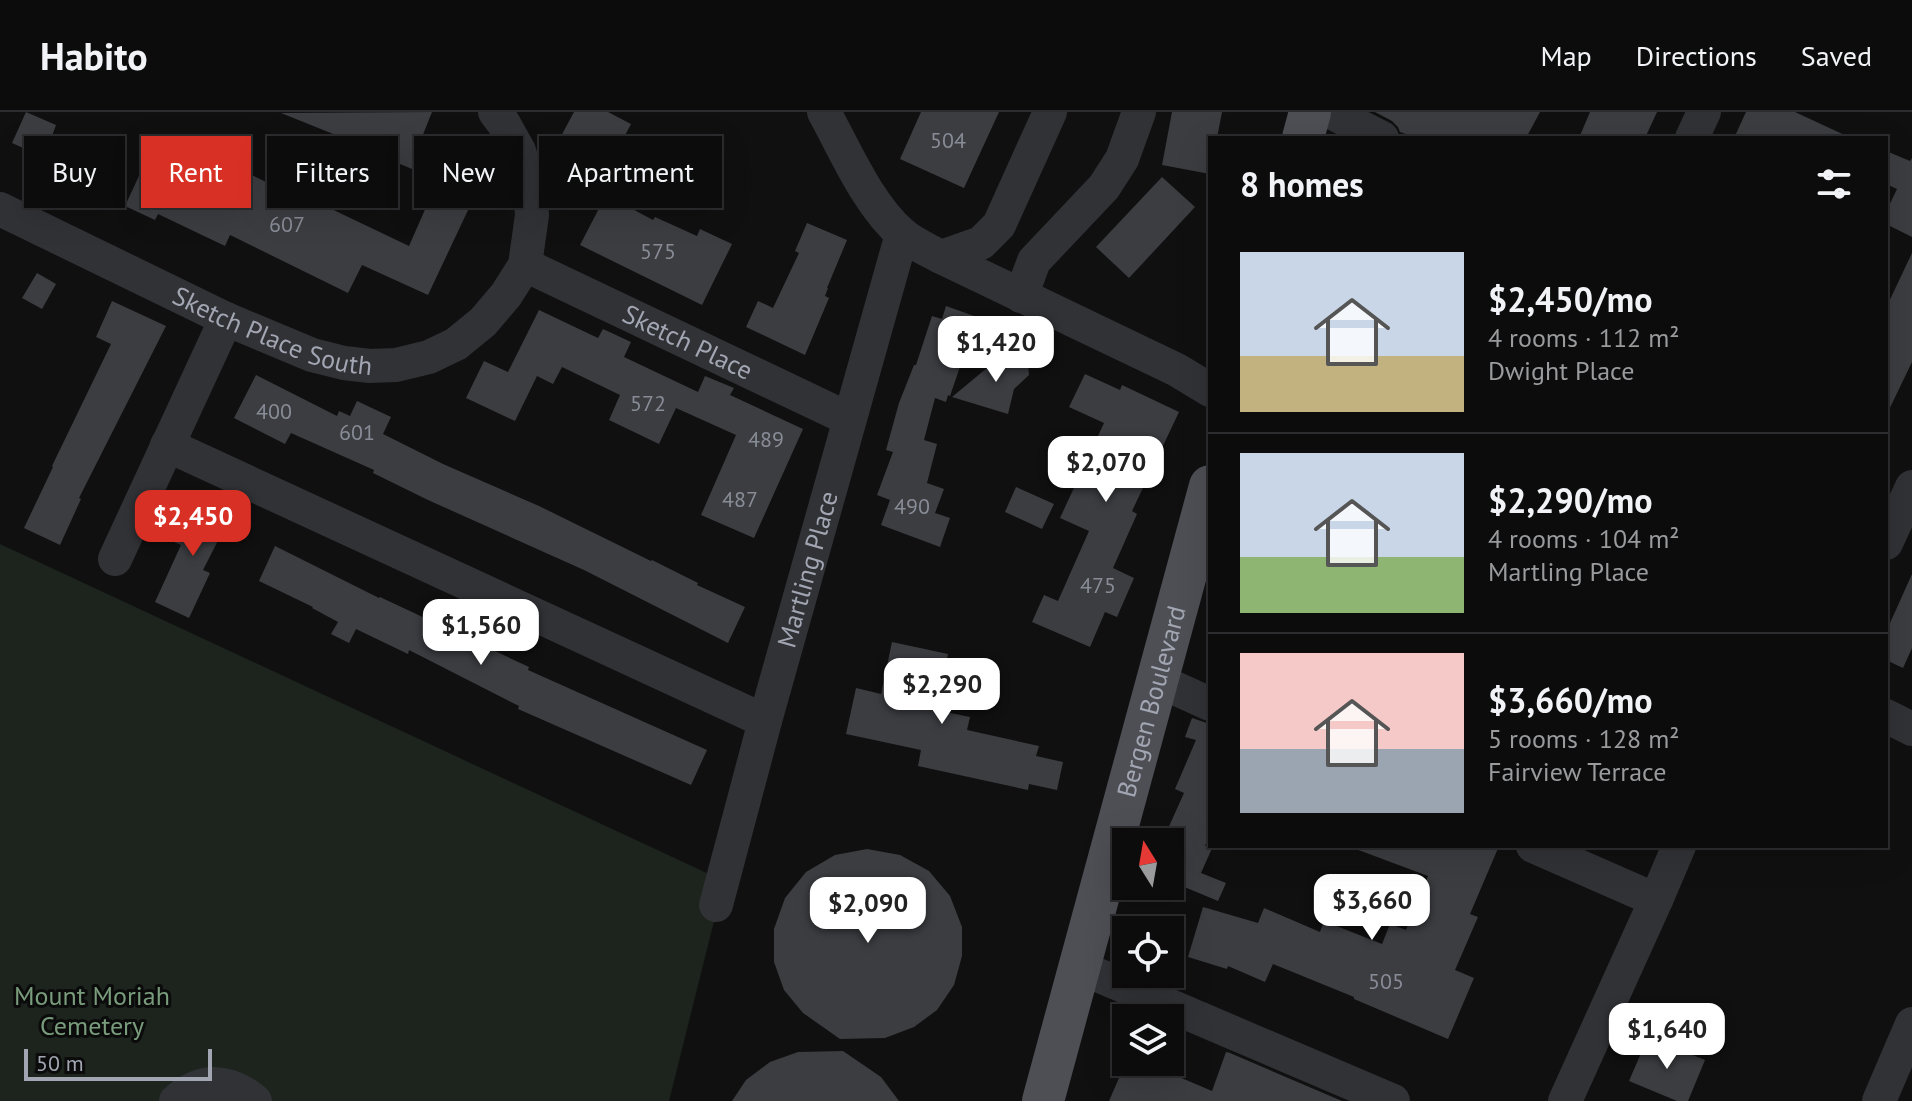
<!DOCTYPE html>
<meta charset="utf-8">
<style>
:root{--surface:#0c0c0d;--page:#151516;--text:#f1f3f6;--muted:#9a9b9d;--line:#2c2c2e;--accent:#d93025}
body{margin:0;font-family:"PT Sans",sans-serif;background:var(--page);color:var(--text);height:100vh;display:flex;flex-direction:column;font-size:30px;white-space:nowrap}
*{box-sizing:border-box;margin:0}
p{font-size:26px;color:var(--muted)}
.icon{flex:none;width:44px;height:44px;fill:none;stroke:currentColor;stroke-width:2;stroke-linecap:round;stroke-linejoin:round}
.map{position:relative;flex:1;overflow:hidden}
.sheet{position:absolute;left:1208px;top:24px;width:680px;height:712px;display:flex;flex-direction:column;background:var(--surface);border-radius:0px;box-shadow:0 8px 32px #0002,0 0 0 2px var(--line)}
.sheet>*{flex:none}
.guide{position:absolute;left:24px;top:24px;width:760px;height:72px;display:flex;gap:16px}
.needle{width:52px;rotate:349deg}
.fabs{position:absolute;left:1112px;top:716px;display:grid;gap:16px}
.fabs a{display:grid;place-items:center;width:72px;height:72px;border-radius:0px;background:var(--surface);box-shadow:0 8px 32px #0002,0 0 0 2px var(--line);font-size:40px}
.scale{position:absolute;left:24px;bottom:20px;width:188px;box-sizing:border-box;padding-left:8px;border:4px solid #a2a6b2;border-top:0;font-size:22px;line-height:28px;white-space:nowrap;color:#a2a6b2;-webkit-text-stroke:6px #0b0b0c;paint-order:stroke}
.price{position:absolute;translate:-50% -68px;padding:0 18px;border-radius:16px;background:#fff;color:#222;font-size:26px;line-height:52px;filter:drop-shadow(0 2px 4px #0008)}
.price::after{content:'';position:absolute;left:50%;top:48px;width:24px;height:18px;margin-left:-12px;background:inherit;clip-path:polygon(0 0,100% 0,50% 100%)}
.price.active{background:var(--accent);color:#fff}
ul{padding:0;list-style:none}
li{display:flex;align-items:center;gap:24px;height:200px;padding:0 32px}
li+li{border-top:2px solid var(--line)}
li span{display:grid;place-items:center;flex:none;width:224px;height:160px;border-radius:0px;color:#555}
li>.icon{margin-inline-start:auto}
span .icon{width:96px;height:96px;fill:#fffc;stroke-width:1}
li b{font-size:34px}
h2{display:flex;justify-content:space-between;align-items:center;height:96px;padding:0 32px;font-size:34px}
.chip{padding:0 28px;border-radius:0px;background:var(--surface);box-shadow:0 8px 32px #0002,0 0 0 2px var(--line);font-size:28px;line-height:72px}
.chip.active{background:var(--accent);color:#fff}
header{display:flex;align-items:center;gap:48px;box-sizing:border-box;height:112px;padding:0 40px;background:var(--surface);border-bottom:2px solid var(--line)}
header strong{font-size:38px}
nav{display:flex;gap:44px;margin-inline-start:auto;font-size:28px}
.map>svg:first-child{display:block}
</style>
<header>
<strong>Habito</strong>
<nav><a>Map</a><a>Directions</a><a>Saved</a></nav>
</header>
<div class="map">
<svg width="1912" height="989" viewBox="0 0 1912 989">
<rect width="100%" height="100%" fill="#101011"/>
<path fill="#1c241d" d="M 0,432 L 724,769 L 669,989 L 0,989 Z"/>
<g fill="#3c3d41">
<path d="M 26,0 L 56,13 L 52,24 L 67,30 L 59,48 L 41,40 L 39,43 L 12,31 Z"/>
<path d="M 432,0 L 420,30 L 486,60 L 428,183 L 362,153 L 348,181 L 230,123 L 225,134 L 158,102 L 155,108 L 125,94 L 144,53 L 204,81 L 220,48 L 279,76 L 282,71 L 322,91 L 321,92 L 409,134 L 438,68 L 367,38 L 368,36 L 281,1 Z"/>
<path d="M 574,0 L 608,0 L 631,12 L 610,52 L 560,26 Z"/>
<path d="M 921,0 L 999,0 L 964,76 L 900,47 Z"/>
<path d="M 1172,0 L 1222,0 L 1217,26 L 1210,26 L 1210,62 L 1162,53 Z"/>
<path d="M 1375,0 L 1540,0 L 1526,26 L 1417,26 L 1400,20 L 1398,15 L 1392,9 Z"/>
<path d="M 1590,0 L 1657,0 L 1645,26 L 1579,26 Z"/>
<path d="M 1746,0 L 1795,0 L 1851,26 L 1734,26 Z"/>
<path d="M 1886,39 L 1910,49 L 1912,46 L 1912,125 L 1886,112 L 1886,100 L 1897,77 L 1886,72 Z"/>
<path d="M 1162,65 L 1195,95 L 1129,166 L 1096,135 Z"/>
<path d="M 606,83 L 653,108 L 655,105 L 697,124 L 700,117 L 732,132 L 702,193 L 580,133 Z"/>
<path d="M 807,111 L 847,128 L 827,176 L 828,176 L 825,184 L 829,186 L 805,243 L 746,215 L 758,189 L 773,196 L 799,141 L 795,139 Z"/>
<path d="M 1912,141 L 1912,250 L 1886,304 L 1886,196 Z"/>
<path d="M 37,161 L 56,172 L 42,197 L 22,186 Z"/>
<path d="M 112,189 L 166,214 L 79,386 L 81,387 L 60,433 L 24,416 L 53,355 L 52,354 L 111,232 L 96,225 Z"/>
<path d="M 946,194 L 977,205 L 950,284 L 948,283 L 946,290 L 935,286 L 924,328 L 937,332 L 927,371 L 944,377 L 935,401 L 950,406 L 940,435 L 881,413 L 890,388 L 877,383 L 893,340 L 886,338 L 899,291 L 914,253 L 916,253 L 932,204 L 942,207 Z"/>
<path d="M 539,198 L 598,226 L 603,217 L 631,230 L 624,245 L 698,280 L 705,264 L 734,276 L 730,283 L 803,317 L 754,426 L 701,403 L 736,323 L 676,296 L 659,332 L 609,308 L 620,283 L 562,255 L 553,272 L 537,264 L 515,309 L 466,286 L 484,249 L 508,260 Z"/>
<path d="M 1005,241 L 1024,249 L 1028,252 L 1029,263 L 1014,277 L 1008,302 L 952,285 Z"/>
<path d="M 1085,262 L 1120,278 L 1122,273 L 1179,300 L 1132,399 L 1137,402 L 1113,456 L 1134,466 L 1117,505 L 1105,500 L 1090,535 L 1032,510 L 1044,483 L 1058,489 L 1089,419 L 1060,406 L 1104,311 L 1069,295 Z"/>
<path d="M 256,263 L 337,304 L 339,299 L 350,304 L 357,289 L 391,305 L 383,322 L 443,352 L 539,394 L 651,449 L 652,448 L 698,471 L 697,473 L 745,495 L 728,531 L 584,458 L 428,388 L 373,361 L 374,358 L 291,321 L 285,332 L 234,306 Z"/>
<path d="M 1016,375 L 1054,392 L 1042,417 L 1005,400 Z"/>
<path d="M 197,386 L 231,403 L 203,458 L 210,461 L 189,506 L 155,490 L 181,433 L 174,430 Z"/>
<path d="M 275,434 L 379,486 L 380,485 L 529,555 L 528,558 L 707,638 L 691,673 L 518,597 L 519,594 L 409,538 L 408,542 L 356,517 L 349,531 L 331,522 L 338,510 L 312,496 L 313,495 L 259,469 Z"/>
<path d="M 1912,462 L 1912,536 L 1903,556 L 1886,548 L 1886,520 Z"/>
<path d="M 892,530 L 948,542 L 936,598 L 970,605 L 967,618 L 1039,634 L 1036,644 L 1063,650 L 1057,678 L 1029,672 L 1028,678 L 918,654 L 921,638 L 846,622 L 856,576 L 881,582 Z"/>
<path d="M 1192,606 L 1210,612 L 1210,721 L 1205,734 L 1213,734 L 1201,761 L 1226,771 L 1218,789 L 1170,769 L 1170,730 L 1162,730 L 1184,681 L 1175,677 L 1196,628 L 1185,625 Z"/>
<path d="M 1354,734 L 1499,734 L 1470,802 L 1478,805 L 1455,858 L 1474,866 L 1448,927 L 1354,887 L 1354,885 L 1273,852 L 1265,870 L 1228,854 L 1227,857 L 1188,845 L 1203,795 L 1258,811 L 1264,796 L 1320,820 L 1324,809 L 1382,832 L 1390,812 L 1406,818 L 1428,764 L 1353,736 Z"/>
<path d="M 867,737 L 900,743 L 929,759 L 950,784 L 962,815 L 962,844 L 954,873 L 937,898 L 914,915 L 885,926 L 840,927 L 803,901 L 784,878 L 774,850 L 774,817 L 785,786 L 806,760 L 835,743 Z"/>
<path d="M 1648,925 L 1705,948 L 1688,989 L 1677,989 L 1629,969 Z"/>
<path d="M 843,939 L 881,965 L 899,989 L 732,989 L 746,968 L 770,950 L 798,940 Z"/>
<path d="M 1226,940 L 1230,941 L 1342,989 L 1109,989 L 1126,950 L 1144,950 L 1212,979 Z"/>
</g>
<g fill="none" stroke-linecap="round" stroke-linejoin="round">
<g stroke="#313236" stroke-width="34">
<path d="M 824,0 C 846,40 868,93 903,123 C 914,132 928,138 941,145 L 1177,258 L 1210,278"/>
<path d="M 1331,0 L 1382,26"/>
<path d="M 1692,26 L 1704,0"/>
<path id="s1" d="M 0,97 L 226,207 L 312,243 L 344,251 L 370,254 L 396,253 L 429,245 L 456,232 L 483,210 L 506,183 L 525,153 L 532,103 L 529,72 L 519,39 L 504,12 L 495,0"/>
<path d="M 941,145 L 981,131 L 999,113 L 1050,0"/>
<path id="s2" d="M 525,153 L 849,307"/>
<path d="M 1021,184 L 1034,149 L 1104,75 L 1122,47 L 1139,0"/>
<path d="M 167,333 L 765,609"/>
<path d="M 1886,431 L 1912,375"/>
<path d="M 115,447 L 226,207"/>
<path d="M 1157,568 L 1210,592"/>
<path d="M 1886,604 L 1912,617"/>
<path d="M 1533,734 L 1656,788"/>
<path id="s3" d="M 716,793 L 765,609 L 902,122"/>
<path d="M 1079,855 L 1393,989"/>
<path d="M 176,989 C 202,965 230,968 255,989"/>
<path d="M 1565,989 L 1656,788 L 1679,734"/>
<path d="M 1879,989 L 1912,912"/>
</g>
<g stroke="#4d4f55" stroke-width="42">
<path d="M 1303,26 L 1310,0"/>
<path id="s4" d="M 1043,989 L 1210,374"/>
</g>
</g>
<g text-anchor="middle" stroke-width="6" stroke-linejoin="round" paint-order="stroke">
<g font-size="22" fill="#888c96">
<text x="948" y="36">504</text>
<text x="287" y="120">607</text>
<text x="658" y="147">575</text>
<text x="648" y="299">572</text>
<text x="274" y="307">400</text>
<text x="357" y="328">601</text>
<text x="766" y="335">489</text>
<text x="740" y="395">487</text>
<text x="912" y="402">490</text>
<text x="1098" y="481">475</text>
<text x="1386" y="877">505</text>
</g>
<g font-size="26" fill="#a2a6b2" stroke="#0b0b0c">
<text dy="9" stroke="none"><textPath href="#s1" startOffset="300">Sketch Place South</textPath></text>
<text dy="9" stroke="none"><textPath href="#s2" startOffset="180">Sketch Place</textPath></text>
<text dy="9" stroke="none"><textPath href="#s3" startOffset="348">Martling Place</textPath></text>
<text dy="9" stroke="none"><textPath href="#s4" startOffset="414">Bergen Boulevard</textPath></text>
</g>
<g font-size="26" fill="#799c7c" stroke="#0b0b0c">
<text x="92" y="893">Mount Moriah<tspan x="92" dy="30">Cemetery</tspan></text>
</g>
</g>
</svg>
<div class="fabs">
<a><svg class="needle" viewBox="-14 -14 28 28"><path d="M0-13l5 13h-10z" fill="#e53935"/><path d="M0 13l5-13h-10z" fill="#9a9b9d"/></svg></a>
<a><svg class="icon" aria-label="locate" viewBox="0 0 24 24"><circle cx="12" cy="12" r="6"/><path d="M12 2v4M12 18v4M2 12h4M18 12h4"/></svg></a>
<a><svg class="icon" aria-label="layers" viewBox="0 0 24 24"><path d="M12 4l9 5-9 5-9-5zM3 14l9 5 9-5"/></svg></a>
</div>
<div class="scale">50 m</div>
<b class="price" style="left:996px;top:272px">$1,420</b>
<b class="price" style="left:1106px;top:392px">$2,070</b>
<b class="price active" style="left:193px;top:446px">$2,450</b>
<b class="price" style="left:481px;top:555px">$1,560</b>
<b class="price" style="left:942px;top:614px">$2,290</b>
<b class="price" style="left:1372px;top:830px">$3,660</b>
<b class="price" style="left:868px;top:833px">$2,090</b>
<b class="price" style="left:1667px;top:959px">$1,640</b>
<div class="guide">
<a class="chip">Buy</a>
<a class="chip active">Rent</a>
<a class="chip">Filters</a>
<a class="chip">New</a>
<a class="chip">Apartment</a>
</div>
<section class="sheet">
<h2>8 homes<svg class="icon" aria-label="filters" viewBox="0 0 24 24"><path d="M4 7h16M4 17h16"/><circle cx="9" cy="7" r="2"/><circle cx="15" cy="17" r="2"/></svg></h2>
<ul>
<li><span style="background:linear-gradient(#c9d6e8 65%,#c2b280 0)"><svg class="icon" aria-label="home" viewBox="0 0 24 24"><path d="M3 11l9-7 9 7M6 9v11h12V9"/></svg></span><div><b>$2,450/mo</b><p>4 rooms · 112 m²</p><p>Dwight Place</p></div></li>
<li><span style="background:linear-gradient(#c9d6e8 65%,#8fb573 0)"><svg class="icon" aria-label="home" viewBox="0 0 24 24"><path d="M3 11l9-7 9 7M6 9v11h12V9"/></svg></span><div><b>$2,290/mo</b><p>4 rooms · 104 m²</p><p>Martling Place</p></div></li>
<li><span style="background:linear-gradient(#f6c9c9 60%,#9aa5b1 0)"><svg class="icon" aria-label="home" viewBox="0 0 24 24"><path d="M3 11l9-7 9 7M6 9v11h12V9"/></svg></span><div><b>$3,660/mo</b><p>5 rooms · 128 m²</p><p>Fairview Terrace</p></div></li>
</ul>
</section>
</div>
